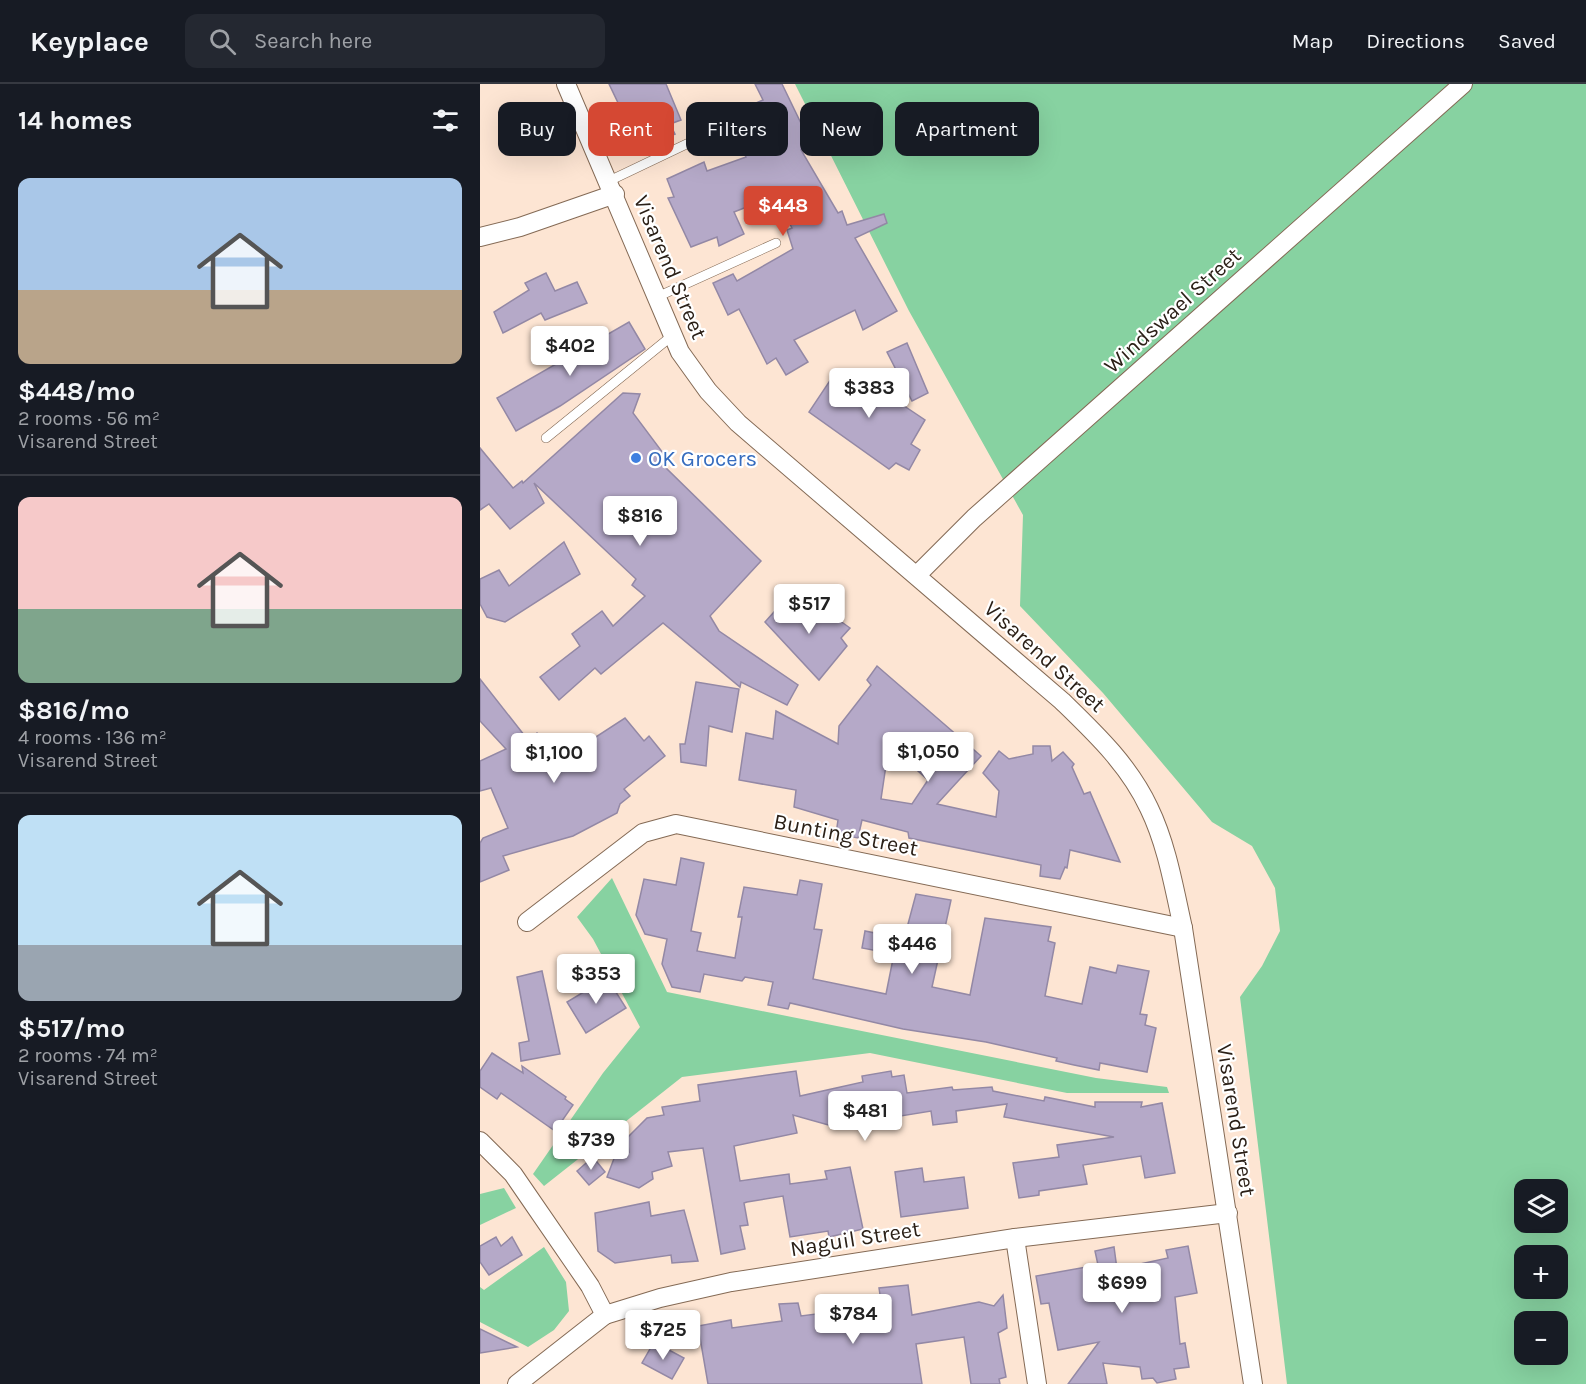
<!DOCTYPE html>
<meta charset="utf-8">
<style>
:root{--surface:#171b24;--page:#242831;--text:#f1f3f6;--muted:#9ea1a6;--line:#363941;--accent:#d54833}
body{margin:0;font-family:Karla,sans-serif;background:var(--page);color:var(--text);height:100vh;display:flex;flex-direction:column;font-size:22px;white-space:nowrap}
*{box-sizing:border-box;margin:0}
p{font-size:20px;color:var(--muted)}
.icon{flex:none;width:33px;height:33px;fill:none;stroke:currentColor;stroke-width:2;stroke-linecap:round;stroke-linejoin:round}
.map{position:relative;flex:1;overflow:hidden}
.side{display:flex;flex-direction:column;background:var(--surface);width:480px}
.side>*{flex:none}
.guide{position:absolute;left:18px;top:18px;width:570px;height:54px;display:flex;gap:12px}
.controls{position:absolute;left:1034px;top:1095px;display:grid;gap:12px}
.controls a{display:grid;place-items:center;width:54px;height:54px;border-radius:12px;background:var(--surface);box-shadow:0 6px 24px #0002;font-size:30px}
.price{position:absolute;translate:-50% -51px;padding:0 14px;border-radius:6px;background:#fff;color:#222;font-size:20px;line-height:39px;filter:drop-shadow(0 2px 3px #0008)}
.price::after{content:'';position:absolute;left:50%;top:36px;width:18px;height:14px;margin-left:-9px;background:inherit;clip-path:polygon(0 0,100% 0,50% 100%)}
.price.on{background:var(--accent);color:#fff}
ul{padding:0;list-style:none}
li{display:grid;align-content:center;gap:12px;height:318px;padding:0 18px}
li+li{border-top:2px solid var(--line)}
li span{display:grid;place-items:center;height:186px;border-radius:12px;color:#555}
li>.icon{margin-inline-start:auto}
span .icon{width:108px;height:108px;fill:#fffc;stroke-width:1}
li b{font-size:26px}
h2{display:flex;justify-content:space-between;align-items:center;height:72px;padding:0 18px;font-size:26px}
.pill{padding:0 21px;border-radius:12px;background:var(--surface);box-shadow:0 6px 24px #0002;font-size:21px;line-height:54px}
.pill.on{background:var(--accent);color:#fff}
header{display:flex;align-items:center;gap:36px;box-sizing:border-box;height:84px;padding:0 30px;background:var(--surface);border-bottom:2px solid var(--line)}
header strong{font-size:28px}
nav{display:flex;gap:33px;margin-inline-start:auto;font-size:21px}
.search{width:420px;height:54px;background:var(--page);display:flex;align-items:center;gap:15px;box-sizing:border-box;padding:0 21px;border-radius:12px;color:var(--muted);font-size:22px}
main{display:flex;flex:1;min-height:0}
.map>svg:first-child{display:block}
</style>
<header>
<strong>Keyplace</strong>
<div class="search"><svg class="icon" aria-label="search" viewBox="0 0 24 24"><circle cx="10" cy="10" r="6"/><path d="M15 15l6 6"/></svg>Search here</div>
<nav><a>Map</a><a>Directions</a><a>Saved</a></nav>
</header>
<main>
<section class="side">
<h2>14 homes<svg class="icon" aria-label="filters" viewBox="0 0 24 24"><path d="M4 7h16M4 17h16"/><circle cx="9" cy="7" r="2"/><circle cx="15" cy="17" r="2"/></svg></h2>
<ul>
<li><span style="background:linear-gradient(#a9c7e8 60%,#b9a48a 0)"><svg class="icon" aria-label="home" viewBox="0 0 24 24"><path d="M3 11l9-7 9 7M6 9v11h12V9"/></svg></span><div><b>$448/mo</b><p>2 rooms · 56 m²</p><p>Visarend Street</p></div></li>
<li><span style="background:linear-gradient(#f6c9c9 60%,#7fa58c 0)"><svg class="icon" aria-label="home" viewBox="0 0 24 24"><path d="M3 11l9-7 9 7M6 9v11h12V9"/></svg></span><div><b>$816/mo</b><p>4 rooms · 136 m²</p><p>Visarend Street</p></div></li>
<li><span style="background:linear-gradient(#bfe0f5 70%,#9aa5b1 0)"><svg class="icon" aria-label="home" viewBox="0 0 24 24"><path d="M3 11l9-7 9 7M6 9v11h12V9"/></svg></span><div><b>$517/mo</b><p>2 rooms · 74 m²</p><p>Visarend Street</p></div></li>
</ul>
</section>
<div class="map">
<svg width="1106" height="1300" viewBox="0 0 1106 1300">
<rect width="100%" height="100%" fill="#fde5d3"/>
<g fill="#87d2a1" fill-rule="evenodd">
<path d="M 315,0 L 1106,0 L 1106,1300 L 807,1300 L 760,913 L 782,882 L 800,847 L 795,804 L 772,762 L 732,738 L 623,609 L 540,522 L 543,431 L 429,227 ZM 1044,1106 L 1077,1106 L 1077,1138 L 1044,1138 ZM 1044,1172 L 1077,1172 L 1077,1204 L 1044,1204 ZM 1044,1238 L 1077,1238 L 1077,1270 L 1044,1270 Z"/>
<path d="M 132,794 L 187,908 L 616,994 L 687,1003 L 689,1009 L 587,1009 L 390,969 L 202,993 L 64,1102 L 53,1090 L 123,989 L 160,943 L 113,855 L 97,833 Z"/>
<path d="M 24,1104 L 36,1124 L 0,1141 L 0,1110 Z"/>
<path d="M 64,1163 L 86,1198 L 89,1227 L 74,1246 L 48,1263 L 0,1238 L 0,1203 L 4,1206 Z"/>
</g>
<g fill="#b5a9c8" stroke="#9388a5" stroke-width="1.5" fill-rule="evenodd">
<path d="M 129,0 L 186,0 L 201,36 L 190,40 L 195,50 L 174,59 L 172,55 L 166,56 L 150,24 L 142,27 Z"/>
<path d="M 275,0 L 302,0 L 332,62 L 321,66 L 358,129 L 362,127 L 367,141 L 404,130 L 407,139 L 375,154 L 417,227 L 383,246 L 375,226 L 314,256 L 328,278 L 306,291 L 296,274 L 287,280 L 259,225 L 248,231 L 233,199 L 253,190 L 257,197 L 313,165 L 307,146 L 312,144 L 295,112 L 254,128 L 264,150 L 239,162 L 237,153 L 211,163 L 188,114 L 194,113 L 187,95 L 224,78 L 227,87 L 266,73 L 261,61 L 277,53 L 272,39 L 278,36 L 269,22 L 283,16 Z"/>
<path d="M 66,189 L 75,207 L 97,198 L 107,219 L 65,236 L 61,229 L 23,249 L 14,228 L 49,206 L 45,199 Z"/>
<path d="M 149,238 L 165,265 L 80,322 L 36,347 L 17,314 Z"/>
<path d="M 427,259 L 448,309 L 432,317 L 407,268 Z"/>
<path d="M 369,285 L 445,336 L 431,360 L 440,366 L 429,386 L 416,379 L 409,385 L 329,328 L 353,292 Z"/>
<path d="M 143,309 L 160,310 L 153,329 L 189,377 L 183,381 L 281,477 L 230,532 L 239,547 L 318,601 L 307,621 L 261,598 L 260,603 L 183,539 L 121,590 L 115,584 L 79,616 L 60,593 L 100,562 L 92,550 L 122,527 L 133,542 L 165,512 L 152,501 L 156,495 L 54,399 L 64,419 L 30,445 L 9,420 L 0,426 L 0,364 L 33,404 L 42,397 L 43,399 Z"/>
<path d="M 84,458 L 100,490 L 25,538 L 7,533 L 0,520 L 0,495 L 19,486 L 29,502 Z"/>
<path d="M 311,509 L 342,537 L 349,529 L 370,544 L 361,554 L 367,562 L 339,596 L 285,538 Z"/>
<path d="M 397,582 L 501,672 L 457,720 L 516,733 L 519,707 L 503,689 L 519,667 L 529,675 L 553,670 L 553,662 L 570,662 L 572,677 L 583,668 L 594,680 L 592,683 L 604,710 L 610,708 L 640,778 L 590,766 L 587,784 L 585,783 L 580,795 L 560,792 L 561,781 L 429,754 L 428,748 L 382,736 L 378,754 L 356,750 L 358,736 L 314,723 L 316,706 L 259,696 L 266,649 L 293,655 L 296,627 L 358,660 L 359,642 L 391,601 L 387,596 ZM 409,661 L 448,696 L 432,720 L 401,715 Z"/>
<path d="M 0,595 L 48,656 L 57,649 L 79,677 L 145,634 L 164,657 L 169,652 L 185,672 L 144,705 L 150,712 L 140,720 L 137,729 L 93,752 L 23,772 L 29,786 L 0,798 L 0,759 L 3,754 L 28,744 L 11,704 L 0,707 L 0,677 L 26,665 L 0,637 Z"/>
<path d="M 216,598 L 259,605 L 252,648 L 229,642 L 226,682 L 201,678 L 200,660 L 205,660 Z"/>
<path d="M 201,774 L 224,779 L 211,847 L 221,849 L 217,867 L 255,874 L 262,833 L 258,833 L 264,803 L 317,811 L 320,796 L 342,800 L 334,845 L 342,846 L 333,895 L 406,910 L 414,870 L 382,864 L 385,847 L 424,855 L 436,810 L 471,816 L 452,903 L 490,911 L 505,834 L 571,843 L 568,857 L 575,859 L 565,912 L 602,920 L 610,883 L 636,889 L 638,881 L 669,887 L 660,930 L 667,931 L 665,941 L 676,944 L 667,988 L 620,979 L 619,986 L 594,981 L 576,977 L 577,974 L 506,958 L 423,945 L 310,919 L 308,925 L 288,921 L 293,898 L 265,893 L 262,897 L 224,890 L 220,908 L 192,903 L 182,880 L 187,855 L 165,850 L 156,831 L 164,795 L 196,801 Z"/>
<path d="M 62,887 L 80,970 L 41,977 L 39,959 L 49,957 L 37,893 Z"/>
<path d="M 127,894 L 146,924 L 106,949 L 87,918 Z"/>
<path d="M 12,969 L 43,989 L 42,982 L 86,1013 L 85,1015 L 93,1021 L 75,1047 L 21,1009 L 17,1015 L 0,1003 L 0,987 Z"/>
<path d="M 316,987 L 320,1012 L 383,998 L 382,992 L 411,987 L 412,993 L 424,991 L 427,1009 L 472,1003 L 473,1006 L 512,1003 L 513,1007 L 564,1017 L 565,1013 L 615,1023 L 615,1018 L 662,1018 L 661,1023 L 682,1019 L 695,1089 L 665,1094 L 661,1072 L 603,1081 L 607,1100 L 559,1107 L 559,1111 L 539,1114 L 533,1079 L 579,1073 L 577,1061 L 634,1053 L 524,1033 L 527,1020 L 476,1027 L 477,1038 L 453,1041 L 451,1027 L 396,1036 L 395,1032 L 352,1042 L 313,1031 L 317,1049 L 254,1062 L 260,1097 L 309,1090 L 310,1100 L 347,1095 L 345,1087 L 370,1083 L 383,1145 L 349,1153 L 348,1147 L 310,1153 L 303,1112 L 267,1118 L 264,1119 L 268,1141 L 260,1142 L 265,1165 L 241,1170 L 223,1064 L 188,1068 L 192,1082 L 172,1088 L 173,1095 L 159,1104 L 127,1093 L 138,1064 L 149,1068 L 147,1054 L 167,1034 L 184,1031 L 182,1023 L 220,1017 L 218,1001 Z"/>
<path d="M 113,1073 L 125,1088 L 109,1101 L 97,1087 Z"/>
<path d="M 442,1084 L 444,1098 L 484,1093 L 488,1124 L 421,1133 L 415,1088 Z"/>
<path d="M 169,1118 L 171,1132 L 204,1126 L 218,1177 L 192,1179 L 191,1171 L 135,1179 L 118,1167 L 115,1129 Z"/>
<path d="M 16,1153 L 21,1162 L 32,1153 L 42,1171 L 9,1191 L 0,1178 L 0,1162 Z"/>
<path d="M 708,1162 L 717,1209 L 695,1213 L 700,1260 L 705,1259 L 709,1283 L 694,1285 L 696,1295 L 677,1299 L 673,1294 L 662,1295 L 660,1283 L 623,1279 L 627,1300 L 588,1300 L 619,1258 L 578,1266 L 569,1219 L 561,1220 L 556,1192 L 618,1181 L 615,1167 L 634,1163 L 637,1185 L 688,1174 L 686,1166 Z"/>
<path d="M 428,1201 L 432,1231 L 499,1218 L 514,1222 L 523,1211 L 527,1244 L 518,1249 L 526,1293 L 519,1295 L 520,1300 L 491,1300 L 484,1253 L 436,1260 L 442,1300 L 228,1300 L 218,1242 L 251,1236 L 252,1244 L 302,1237 L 299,1220 L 318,1219 L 321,1232 L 336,1230 L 337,1238 L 402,1224 L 399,1204 Z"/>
<path d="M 0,1245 L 37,1263 L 0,1269 Z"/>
<path d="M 174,1258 L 204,1274 L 192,1295 L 162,1279 Z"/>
</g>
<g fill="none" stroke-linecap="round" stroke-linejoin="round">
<g stroke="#846a55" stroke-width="10">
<g id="lane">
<path d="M 129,97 L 238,45"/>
<path d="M 177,213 L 296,159"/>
<path d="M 66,354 L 193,251"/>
</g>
</g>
<g stroke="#846a55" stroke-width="20">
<g id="street">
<path d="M 86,0 L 200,268 L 228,307 L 258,339 L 582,617 C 615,649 649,681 669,724 C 687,761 694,804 703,844 L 773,1300"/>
<path d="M 0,153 L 40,143 L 135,110"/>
<path d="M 437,491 L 494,434 L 983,0"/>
<path d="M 47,838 L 163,749 L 196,740 L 703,844"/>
<path d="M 0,1057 L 33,1090 L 110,1202 L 125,1231"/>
<path d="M 535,1154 L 557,1300"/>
<path d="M 37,1300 L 125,1231 L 180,1214 L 251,1198 L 535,1154 L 748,1129"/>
</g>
</g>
<use href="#lane" stroke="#fff" stroke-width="9"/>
<use href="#street" stroke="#fff" stroke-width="18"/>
</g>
<circle fill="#3f7fe0" stroke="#fff" stroke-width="2" cx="156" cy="374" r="6"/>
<g text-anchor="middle" stroke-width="4.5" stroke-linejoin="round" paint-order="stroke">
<g font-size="22" fill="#2b2017" stroke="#fff">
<text transform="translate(191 183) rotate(67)" y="8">Visarend Street</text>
<text transform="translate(692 226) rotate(-42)" y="8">Windswael Street</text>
<text transform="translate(565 572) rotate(42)" y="8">Visarend Street</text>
<text transform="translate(366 750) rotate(11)" y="8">Bunting Street</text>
<text transform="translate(757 1036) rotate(81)" y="8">Visarend Street</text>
<text transform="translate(375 1154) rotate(-9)" y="8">Naguil Street</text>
</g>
<g font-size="22" fill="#366cbe" stroke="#fff" text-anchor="start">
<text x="168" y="382">OK Grocers</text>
</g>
</g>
</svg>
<div class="controls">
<a><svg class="icon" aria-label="layers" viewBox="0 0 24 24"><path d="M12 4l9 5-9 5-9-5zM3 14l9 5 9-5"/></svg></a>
<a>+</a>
<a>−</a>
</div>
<b class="price on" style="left:303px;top:153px">$448</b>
<b class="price" style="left:90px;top:293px">$402</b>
<b class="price" style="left:389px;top:335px">$383</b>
<b class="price" style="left:160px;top:463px">$816</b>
<b class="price" style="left:329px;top:551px">$517</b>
<b class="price" style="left:448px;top:699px">$1,050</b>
<b class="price" style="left:74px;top:700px">$1,100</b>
<b class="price" style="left:432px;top:891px">$446</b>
<b class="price" style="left:116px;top:921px">$353</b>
<b class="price" style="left:385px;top:1058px">$481</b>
<b class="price" style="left:111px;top:1087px">$739</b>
<b class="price" style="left:642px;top:1230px">$699</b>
<b class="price" style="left:373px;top:1261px">$784</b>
<b class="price" style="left:183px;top:1277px">$725</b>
<div class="guide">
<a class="pill">Buy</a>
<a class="pill on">Rent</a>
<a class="pill">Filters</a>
<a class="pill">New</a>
<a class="pill">Apartment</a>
</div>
</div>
</main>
